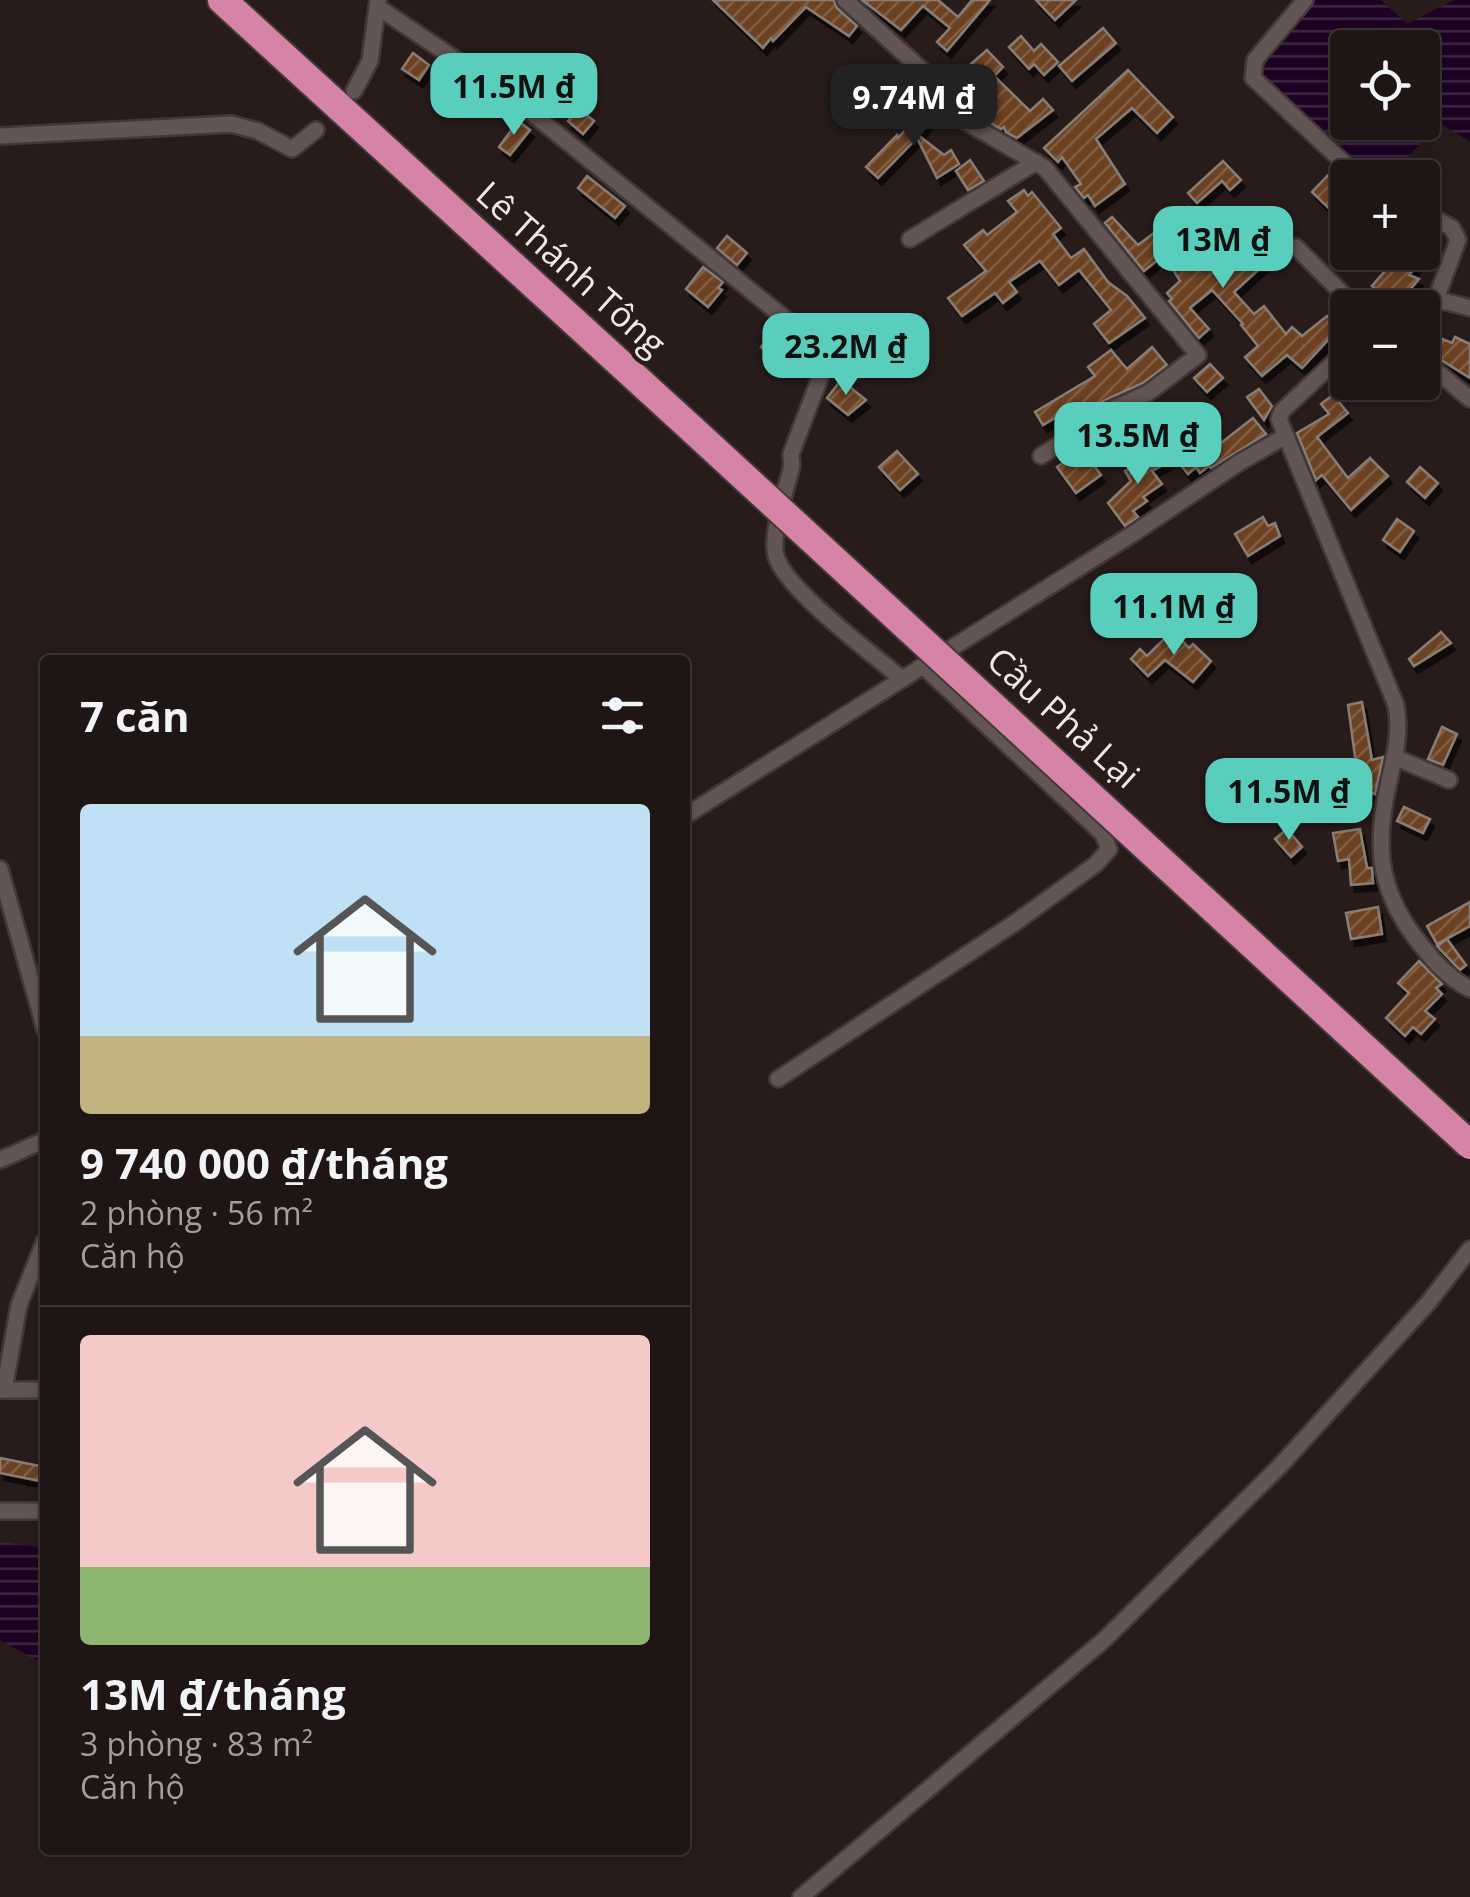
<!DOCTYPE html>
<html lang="vi">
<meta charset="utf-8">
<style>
:root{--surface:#1e1514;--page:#2b2222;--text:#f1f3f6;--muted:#a19fa0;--line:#3c3434;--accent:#5acebd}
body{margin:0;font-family:"Open Sans",sans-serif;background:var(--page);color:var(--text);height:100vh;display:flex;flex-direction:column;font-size:38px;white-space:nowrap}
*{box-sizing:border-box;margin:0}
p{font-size:32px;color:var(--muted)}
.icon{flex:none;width:55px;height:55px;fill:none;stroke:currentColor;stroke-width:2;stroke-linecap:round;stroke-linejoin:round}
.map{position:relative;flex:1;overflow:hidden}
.side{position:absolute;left:40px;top:655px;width:650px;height:1200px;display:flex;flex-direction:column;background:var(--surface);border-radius:10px;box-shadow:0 5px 15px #0003,0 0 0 2px var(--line)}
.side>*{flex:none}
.tools{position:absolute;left:1330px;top:30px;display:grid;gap:20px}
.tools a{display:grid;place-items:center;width:110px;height:110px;border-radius:10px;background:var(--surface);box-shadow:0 5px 15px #0003,0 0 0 2px var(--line);font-size:50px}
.price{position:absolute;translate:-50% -85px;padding:0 22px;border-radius:20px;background:var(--accent);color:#111;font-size:32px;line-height:65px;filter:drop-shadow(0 2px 5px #0008)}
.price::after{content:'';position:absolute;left:50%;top:60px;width:30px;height:22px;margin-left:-15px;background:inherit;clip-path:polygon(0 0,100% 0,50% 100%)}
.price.active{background:#222;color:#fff}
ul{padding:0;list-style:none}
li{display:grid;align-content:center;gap:20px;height:530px;padding:0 40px}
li+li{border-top:2px solid var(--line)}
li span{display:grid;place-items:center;height:310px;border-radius:10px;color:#555}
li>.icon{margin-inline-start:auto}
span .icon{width:180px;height:180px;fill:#fffc;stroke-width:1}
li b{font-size:42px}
h2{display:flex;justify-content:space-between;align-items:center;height:120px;padding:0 40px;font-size:42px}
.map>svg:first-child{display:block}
</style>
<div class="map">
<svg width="1470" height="1897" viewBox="0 0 1470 1897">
<defs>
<pattern id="water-rules" width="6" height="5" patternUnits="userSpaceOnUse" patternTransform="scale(2.5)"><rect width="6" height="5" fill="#1d0223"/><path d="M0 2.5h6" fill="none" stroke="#3e2743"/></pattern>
<pattern id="building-hatch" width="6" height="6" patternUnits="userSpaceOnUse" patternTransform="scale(2.5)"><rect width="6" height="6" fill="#6d4323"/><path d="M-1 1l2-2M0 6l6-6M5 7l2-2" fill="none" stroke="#825e43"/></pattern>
<filter id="shadow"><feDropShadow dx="4" dy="7" stdDeviation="0" flood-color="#0009"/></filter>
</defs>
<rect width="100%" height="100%" fill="#281c1b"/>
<g fill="url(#water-rules)" fill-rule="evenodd">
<path d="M 1305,0 L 1381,0 L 1407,24 L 1454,0 L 1470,0 L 1470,142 L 1440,123 L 1389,177 L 1362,177 L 1262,77 L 1266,64 L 1260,54 ZM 1348,48 L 1422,48 L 1422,122 L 1348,122 Z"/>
<path d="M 0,1542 L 45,1548 L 45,1665 L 0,1640 Z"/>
</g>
<g fill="url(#building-hatch)" stroke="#897e76" stroke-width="2.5" filter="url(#shadow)">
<path d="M 713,0 L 834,0 L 837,8 L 857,26 L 849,36 L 806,7 L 773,41 L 771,38 L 763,48 Z"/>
<path d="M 862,0 L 938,0 L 958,17 L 972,0 L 990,0 L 947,51 L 937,42 L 950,28 L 923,6 L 901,30 Z"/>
<path d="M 1036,0 L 1076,0 L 1055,20 Z"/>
<path d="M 1103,28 L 1116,43 L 1072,81 L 1059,66 Z"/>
<path d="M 1021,36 L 1034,51 L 1041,44 L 1058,62 L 1044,75 L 1034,64 L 1029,69 L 1009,47 Z"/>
<path d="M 987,50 L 1003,67 L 994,76 L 1030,111 L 1043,99 L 1053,110 L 1017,138 L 1006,132 L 1004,127 L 1001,129 L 970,111 L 948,84 Z"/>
<path d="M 413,53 L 429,65 L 419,80 L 402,69 Z"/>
<path d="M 894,67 L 910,84 L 875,118 L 864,97 Z"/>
<path d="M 1128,70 L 1173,117 L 1157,133 L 1132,108 L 1096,139 L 1125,184 L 1095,206 L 1088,195 L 1084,198 L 1075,187 L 1081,184 L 1062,157 L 1058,162 L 1044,148 Z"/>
<path d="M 927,105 L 936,112 L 918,135 L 944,155 L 951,150 L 959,164 L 937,178 L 917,138 L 878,178 L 866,167 L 897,135 L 898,138 Z"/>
<path d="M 578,108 L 594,121 L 583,134 L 568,121 Z"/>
<path d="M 518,121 L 530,130 L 510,155 L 499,147 Z"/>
<path d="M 970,160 L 984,181 L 968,190 L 956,171 Z"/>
<path d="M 1223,161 L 1241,180 L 1230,190 L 1222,181 L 1197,203 L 1188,193 Z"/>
<path d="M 1334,169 L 1345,179 L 1338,187 L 1348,195 L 1348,203 L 1336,215 L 1312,192 Z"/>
<path d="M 587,176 L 625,206 L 615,218 L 578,188 Z"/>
<path d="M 1024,190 L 1028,196 L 1032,192 L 1061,228 L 1053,234 L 1071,258 L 1084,249 L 1108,282 L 1127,296 L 1145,318 L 1109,343 L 1094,324 L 1111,310 L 1079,270 L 1059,285 L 1040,261 L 1009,282 L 1017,292 L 1003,303 L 995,293 L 962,316 L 948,298 L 986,271 L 964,245 L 983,230 L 987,235 L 1017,212 L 1008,201 Z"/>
<path d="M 1188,207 L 1208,229 L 1197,239 L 1222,280 L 1256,249 L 1268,261 L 1234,292 L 1254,314 L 1264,306 L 1286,334 L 1292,327 L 1302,336 L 1327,316 L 1346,338 L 1335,346 L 1329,339 L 1302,368 L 1287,355 L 1262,376 L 1245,357 L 1258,346 L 1241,325 L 1243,324 L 1212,290 L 1190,308 L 1209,329 L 1199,338 L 1169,301 L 1172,299 L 1167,293 L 1180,281 L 1164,255 L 1144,271 L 1105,223 L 1112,217 L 1138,245 Z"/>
<path d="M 727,236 L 747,253 L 737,265 L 717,248 Z"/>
<path d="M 1394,252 L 1412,252 L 1421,260 L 1409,275 L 1419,279 L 1408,292 L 1388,300 L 1372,286 L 1385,271 L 1381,268 Z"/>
<path d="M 703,267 L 723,282 L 718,288 L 722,290 L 708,307 L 686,289 Z"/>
<path d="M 774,331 L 792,345 L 778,362 L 761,347 Z"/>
<path d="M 1422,331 L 1452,343 L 1455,337 L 1470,344 L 1470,378 L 1422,348 Z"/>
<path d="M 1152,347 L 1167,365 L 1143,383 L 1105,400 L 1067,423 L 1062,414 L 1043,425 L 1035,412 L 1095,376 L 1088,367 L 1111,350 L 1127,369 Z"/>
<path d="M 1210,364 L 1223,378 L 1207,392 L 1194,378 Z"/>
<path d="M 841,380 L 866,400 L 848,415 L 827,398 Z"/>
<path d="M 1259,389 L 1272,406 L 1264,420 L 1247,397 Z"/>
<path d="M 1333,395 L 1348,413 L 1317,437 L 1348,478 L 1370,458 L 1388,476 L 1351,510 L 1322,475 L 1316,480 L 1297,433 L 1329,414 L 1321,404 Z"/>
<path d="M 1253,418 L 1266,434 L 1211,468 L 1209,466 L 1200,473 L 1196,467 L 1188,474 L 1173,456 L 1191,442 L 1197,450 L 1207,443 L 1212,450 Z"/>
<path d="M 1082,449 L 1101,475 L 1076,493 L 1057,467 Z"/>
<path d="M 1166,449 L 1172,460 L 1152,471 L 1162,484 L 1143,497 L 1147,501 L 1133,511 L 1138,517 L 1125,526 L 1108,503 L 1131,481 L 1125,471 Z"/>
<path d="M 897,451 L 918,474 L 900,490 L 879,467 Z"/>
<path d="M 1420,467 L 1438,483 L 1425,498 L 1407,482 Z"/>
<path d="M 1263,517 L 1268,526 L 1275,523 L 1280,536 L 1248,556 L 1235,534 Z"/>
<path d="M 1397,519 L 1414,531 L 1400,552 L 1383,540 Z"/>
<path d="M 1173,630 L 1189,648 L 1193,644 L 1211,661 L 1193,682 L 1165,660 L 1148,676 L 1131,659 L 1140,649 L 1147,656 Z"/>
<path d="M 1441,632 L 1451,643 L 1414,666 L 1409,659 Z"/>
<path d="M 1362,702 L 1372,760 L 1383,757 L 1375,794 L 1369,792 L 1360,813 L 1335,802 L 1348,766 L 1356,764 L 1348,705 Z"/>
<path d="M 1442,727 L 1457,734 L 1443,765 L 1428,759 Z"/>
<path d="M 1404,807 L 1430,819 L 1423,833 L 1397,821 Z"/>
<path d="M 1287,829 L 1302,847 L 1291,857 L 1275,839 Z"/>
<path d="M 1360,829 L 1367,868 L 1372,868 L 1373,883 L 1351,885 L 1349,859 L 1338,861 L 1333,833 Z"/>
<path d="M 1470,902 L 1470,926 L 1437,944 L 1427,926 Z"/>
<path d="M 1378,907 L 1382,934 L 1351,939 L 1346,913 Z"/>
<path d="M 1447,939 L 1466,965 L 1460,970 L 1437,946 Z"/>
<path d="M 1419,961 L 1442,984 L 1436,988 L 1442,994 L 1425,1011 L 1435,1019 L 1421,1034 L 1413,1027 L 1405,1036 L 1386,1018 L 1409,993 L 1398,983 Z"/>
<path d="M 0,1458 L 45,1467 L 45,1482 L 0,1473 Z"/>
</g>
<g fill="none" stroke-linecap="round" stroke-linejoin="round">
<g stroke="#423838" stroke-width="20">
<g id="street">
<path d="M 845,0 L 922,70 L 963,120 L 1045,168 L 1198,355 L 1148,393 L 1110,410 L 1041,456"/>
<path d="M 1305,0 L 1255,60 L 1253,78 L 1360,178"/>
<path d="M 379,8 L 512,97 L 819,346 L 826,362 L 791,454 L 792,465 C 787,488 770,535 776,556 C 785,589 873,654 902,679"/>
<path d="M 354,91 L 370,61 L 378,0"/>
<path d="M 0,136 L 231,124 L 258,131 L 292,149 L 316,130"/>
<path d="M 1422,211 L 1452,228 L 1458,240 L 1436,299"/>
<path d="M 910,239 L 1036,162"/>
<path d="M 1296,247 L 1357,308"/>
<path d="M 1396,308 C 1423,296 1443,300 1470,308"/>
<path d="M 1348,349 L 1282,411 L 1279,419 L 1396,705 C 1401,732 1395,755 1389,781 C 1375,841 1377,886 1414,936 C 1430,957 1446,977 1470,989"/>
<path d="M 1422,359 L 1470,399"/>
<path d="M 1394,757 L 1449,780"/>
<path d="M 685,816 L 1131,535 L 1240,462 L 1284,437"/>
<path d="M 0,869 L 45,1030"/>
<path d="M 778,1079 L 1016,922 L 1096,864 L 1109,849 L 1103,834 L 923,666"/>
<path d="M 0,1160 L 45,1140"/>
<path d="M 0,1390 L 45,1390"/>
<path d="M 4,1390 L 19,1305 L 45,1240"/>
<path d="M 0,1511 L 45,1511"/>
<path d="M 801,1897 L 1105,1639 L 1279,1467 L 1428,1303 L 1470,1249"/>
</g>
</g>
<g stroke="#423838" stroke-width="32">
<path id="highway" d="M 222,0 L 693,430"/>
</g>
<use href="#street" stroke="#635553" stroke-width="15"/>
<use href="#highway" stroke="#d683a8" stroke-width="28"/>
<g stroke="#423838" stroke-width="32" stroke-linecap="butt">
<path id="highway-bridge" d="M 693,430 L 1470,1145"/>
</g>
<use href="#highway-bridge" stroke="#d683a8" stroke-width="28"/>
</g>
<g text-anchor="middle" stroke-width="9" stroke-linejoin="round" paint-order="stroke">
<g font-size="35" fill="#f1e8e8" stroke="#281c1b">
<text transform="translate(571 269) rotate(42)" y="12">Lê Thánh Tông</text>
<text transform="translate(1063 718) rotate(42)" y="12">Cầu Phả Lại</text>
</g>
</g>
</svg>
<div class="tools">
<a><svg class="icon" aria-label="locate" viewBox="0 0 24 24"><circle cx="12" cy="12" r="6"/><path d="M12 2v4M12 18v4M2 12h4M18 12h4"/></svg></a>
<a>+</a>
<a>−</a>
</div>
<b class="price" style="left:514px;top:138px">11.5M ₫</b>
<b class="price active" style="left:914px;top:149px">9.74M ₫</b>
<b class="price" style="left:1223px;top:291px">13M ₫</b>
<b class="price" style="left:846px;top:398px">23.2M ₫</b>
<b class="price" style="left:1138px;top:487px">13.5M ₫</b>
<b class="price" style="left:1174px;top:658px">11.1M ₫</b>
<b class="price" style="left:1289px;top:843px">11.5M ₫</b>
<section class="side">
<h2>7 căn<svg class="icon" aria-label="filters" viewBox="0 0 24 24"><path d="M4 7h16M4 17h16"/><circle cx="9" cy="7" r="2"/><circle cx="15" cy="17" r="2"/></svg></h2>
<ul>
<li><span style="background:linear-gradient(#bfe0f5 75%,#c2b280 0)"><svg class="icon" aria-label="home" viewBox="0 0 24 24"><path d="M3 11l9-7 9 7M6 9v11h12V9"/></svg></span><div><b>9 740 000 ₫/tháng</b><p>2 phòng · 56 m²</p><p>Căn hộ</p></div></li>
<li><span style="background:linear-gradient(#f6c9c9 75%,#8fb573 0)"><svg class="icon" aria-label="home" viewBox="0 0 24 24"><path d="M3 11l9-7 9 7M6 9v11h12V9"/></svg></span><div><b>13M ₫/tháng</b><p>3 phòng · 83 m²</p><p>Căn hộ</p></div></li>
</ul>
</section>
</div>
